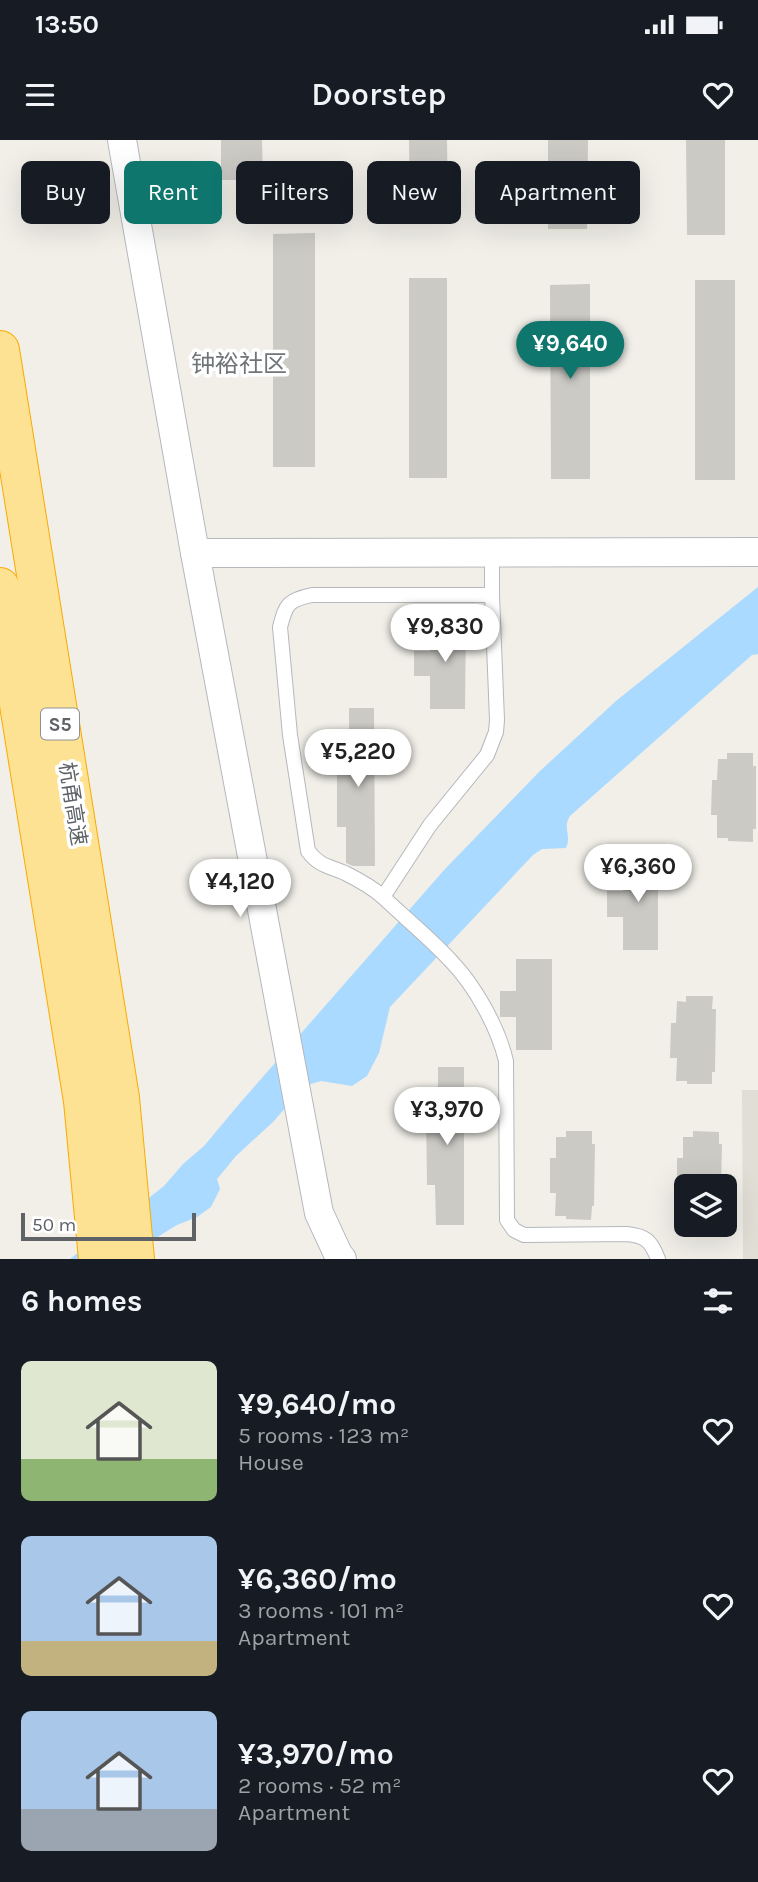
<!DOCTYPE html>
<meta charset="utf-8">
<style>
:root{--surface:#171b24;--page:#242831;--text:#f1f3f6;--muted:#9ea1a6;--accent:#0f766e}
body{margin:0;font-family:Karla,"Noto Sans SC",sans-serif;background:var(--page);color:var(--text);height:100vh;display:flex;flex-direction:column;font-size:26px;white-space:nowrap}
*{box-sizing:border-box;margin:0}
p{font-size:23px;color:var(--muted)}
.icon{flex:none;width:38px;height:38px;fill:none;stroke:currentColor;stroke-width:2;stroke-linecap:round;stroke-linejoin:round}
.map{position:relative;height:1119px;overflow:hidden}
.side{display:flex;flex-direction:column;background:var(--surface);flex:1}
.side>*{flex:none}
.guide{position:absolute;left:21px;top:21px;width:718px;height:63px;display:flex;gap:14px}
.controls{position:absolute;left:674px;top:1034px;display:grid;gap:14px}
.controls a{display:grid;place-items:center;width:63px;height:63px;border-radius:10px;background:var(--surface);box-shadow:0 7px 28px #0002;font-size:35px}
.scale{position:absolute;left:21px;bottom:18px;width:175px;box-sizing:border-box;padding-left:7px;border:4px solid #5f6368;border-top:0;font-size:19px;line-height:24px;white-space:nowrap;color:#5f6368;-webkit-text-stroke:5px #fff;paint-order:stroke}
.price{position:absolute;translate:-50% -60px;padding:0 16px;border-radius:24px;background:#fff;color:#222;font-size:23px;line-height:46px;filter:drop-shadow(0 2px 4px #0008)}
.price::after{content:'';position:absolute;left:50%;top:42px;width:21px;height:16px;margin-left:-10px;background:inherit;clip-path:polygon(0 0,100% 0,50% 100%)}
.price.current{background:var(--accent);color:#fff}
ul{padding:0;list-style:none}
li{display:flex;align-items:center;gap:21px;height:175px;padding:0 21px}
li span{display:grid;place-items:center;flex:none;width:196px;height:140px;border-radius:10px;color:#555}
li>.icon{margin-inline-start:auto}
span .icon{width:84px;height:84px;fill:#fffc;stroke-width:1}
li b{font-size:30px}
h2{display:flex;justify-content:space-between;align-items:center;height:84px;padding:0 21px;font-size:30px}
.pill{padding:0 24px;border-radius:10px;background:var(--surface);box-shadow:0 7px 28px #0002;font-size:24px;line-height:63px}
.pill.current{background:var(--accent);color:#fff}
.status{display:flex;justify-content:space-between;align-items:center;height:49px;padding:0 35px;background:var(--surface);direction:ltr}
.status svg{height:19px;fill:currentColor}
header{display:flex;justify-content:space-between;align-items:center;height:91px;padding:0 21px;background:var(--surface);font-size:32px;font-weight:600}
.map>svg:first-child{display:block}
</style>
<div class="status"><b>13:50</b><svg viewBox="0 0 49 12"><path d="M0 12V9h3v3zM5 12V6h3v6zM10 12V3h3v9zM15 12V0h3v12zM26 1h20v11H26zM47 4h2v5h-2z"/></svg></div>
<header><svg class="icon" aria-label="menu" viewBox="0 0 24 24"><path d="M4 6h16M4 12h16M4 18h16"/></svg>Doorstep<svg class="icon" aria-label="heart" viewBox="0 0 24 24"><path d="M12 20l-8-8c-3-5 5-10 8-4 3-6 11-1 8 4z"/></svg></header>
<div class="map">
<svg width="758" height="1119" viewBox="0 0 758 1119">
<rect width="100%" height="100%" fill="#f1efe8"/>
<path fill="#e1ded6" d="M 742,950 L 758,950 L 758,1119 L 743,1119 Z"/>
<path fill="#aadaff" d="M 758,447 L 758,514 L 752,515 L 570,676 C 562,688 572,695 566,708 L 542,709 L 533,715 L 390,867 L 379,913 L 367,936 L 352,946 L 321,941 L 304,946 L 274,981 L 236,1016 L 217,1039 L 220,1049 L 211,1067 L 197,1077 L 177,1085 L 122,1119 L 70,1119 L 164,1046 L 183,1024 L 204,1006 L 240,963 L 445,729 L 540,631 L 616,561 Z"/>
<g fill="#cccac5">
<path d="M 221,0 L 262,0 L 263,40 L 221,40 Z"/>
<path d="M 409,0 L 447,0 L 448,70 L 410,70 Z"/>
<path d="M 548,0 L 588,0 L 587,89 L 548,89 Z"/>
<path d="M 686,0 L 725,0 L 725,95 L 687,95 Z"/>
<path d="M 315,93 L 315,327 L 273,327 L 273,94 Z"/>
<rect x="409" y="138" width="38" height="200"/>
<rect x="695" y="140" width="40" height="200"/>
<path d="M 590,144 L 590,339 L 551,339 L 550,145 Z"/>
<path d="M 430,478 L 466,479 L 465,569 L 430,569 L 430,536 L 414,536 L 414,511 L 430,511 Z"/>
<path d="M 349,568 L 374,568 L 375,726 L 353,726 L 346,723 L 346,687 L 337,687 L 337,608 L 349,608 Z"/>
<path d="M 727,613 L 753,613 L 753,626 L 756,626 L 756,689 L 753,689 L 753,702 L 728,701 L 728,698 L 717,698 L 717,675 L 711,675 L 712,640 L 717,640 L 718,619 L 727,619 Z"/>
<path d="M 623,719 L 658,719 L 658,810 L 623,810 L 623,777 L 607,777 L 607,751 L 623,751 Z"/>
<path d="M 516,819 L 552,819 L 552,910 L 516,910 L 516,877 L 500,877 L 500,851 L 516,851 Z"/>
<path d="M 686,856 L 713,856 L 712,869 L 716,869 L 715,932 L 712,932 L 712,944 L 687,944 L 687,941 L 676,941 L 677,918 L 670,918 L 671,883 L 676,883 L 677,861 L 686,862 Z"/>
<path d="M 438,927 L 464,927 L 464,1085 L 436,1085 L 435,1045 L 427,1045 L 426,966 L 438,966 Z"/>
<path d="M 566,991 L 592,991 L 592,1004 L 595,1004 L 594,1066 L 592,1066 L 591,1080 L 566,1079 L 566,1076 L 555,1076 L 556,1053 L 550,1053 L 550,1018 L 556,1018 L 556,997 L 566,997 Z"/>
<path d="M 693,991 L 719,992 L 719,1004 L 722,1004 L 721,1046 L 677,1046 L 677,1018 L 683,1018 L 683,997 L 693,997 Z"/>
</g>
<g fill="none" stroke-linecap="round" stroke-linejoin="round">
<g stroke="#b5b8bc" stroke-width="16">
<g id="lane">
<path d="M 492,413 L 492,455 L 312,455 C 288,460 286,464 280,487 L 290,595 L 308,711 C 319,726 329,726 345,733 C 359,740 372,747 383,757 C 405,778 430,798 451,821 C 475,846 498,887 506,921 L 507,1080 L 514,1090 L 524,1095 L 627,1094 C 646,1096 651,1101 658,1119"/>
<path d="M 383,757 L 430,685 L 487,615 L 496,592 L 497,580 L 492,455"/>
</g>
</g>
<g stroke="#b5b8bc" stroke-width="30">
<g id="street">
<path d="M 122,0 L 195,413 L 758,412"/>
<path d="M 195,413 L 319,1073 L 338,1114 L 342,1119"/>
</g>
</g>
<g stroke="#f9ab00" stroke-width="40">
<g id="highway">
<path d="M 0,210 L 120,958 L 135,1119"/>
<path d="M 0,447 L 83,961 L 98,1119"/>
</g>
</g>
<use href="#lane" stroke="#fff" stroke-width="14"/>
<use href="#street" stroke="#fff" stroke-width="28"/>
<use href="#highway" stroke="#fde293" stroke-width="38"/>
</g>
<g text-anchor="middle" stroke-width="7" stroke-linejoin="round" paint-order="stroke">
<rect fill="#fff" stroke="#8f9295" stroke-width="2" x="41" y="568.5" width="38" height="31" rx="5"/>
<g font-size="19" font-weight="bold" fill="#5f6368">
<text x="60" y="591">S5</text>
</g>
<g font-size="21" fill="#5f6368" stroke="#fff">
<text transform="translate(73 664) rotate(81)" y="7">杭甬高速</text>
</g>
<g font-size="24" fill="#70757a" stroke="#fff">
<text x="239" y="232">钟裕社区</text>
</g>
</g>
</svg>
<div class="controls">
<a><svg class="icon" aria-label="layers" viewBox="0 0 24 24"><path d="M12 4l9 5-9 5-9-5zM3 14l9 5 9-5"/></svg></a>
</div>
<div class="scale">50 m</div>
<b class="price current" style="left:570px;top:241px">¥9,640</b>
<b class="price" style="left:445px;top:524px">¥9,830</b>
<b class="price" style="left:358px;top:649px">¥5,220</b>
<b class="price" style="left:638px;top:764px">¥6,360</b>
<b class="price" style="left:240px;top:779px">¥4,120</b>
<b class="price" style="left:447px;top:1007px">¥3,970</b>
<div class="guide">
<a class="pill">Buy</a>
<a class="pill current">Rent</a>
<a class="pill">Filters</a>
<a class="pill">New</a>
<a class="pill">Apartment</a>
</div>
</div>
<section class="side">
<h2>6 homes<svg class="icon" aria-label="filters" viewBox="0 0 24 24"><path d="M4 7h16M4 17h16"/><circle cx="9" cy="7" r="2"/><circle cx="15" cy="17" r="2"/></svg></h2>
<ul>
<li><span style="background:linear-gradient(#dfe7d0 70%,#8fb573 0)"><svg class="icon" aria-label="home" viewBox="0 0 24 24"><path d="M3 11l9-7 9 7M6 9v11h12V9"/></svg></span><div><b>¥9,640/mo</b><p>5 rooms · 123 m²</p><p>House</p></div><svg class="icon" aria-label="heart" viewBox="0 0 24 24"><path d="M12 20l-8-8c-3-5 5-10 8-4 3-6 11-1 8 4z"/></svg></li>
<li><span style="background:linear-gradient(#a9c7e8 75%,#c2b280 0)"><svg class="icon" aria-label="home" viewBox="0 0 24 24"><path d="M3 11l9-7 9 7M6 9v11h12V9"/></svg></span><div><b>¥6,360/mo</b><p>3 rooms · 101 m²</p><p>Apartment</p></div><svg class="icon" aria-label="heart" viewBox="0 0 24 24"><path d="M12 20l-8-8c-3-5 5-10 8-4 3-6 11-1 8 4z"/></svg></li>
<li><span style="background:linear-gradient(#a9c7e8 70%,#9aa5b1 0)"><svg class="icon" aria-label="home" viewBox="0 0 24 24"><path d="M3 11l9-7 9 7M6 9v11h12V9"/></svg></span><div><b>¥3,970/mo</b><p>2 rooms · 52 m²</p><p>Apartment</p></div><svg class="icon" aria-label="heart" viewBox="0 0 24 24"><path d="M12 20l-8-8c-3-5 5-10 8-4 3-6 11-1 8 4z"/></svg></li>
</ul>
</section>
